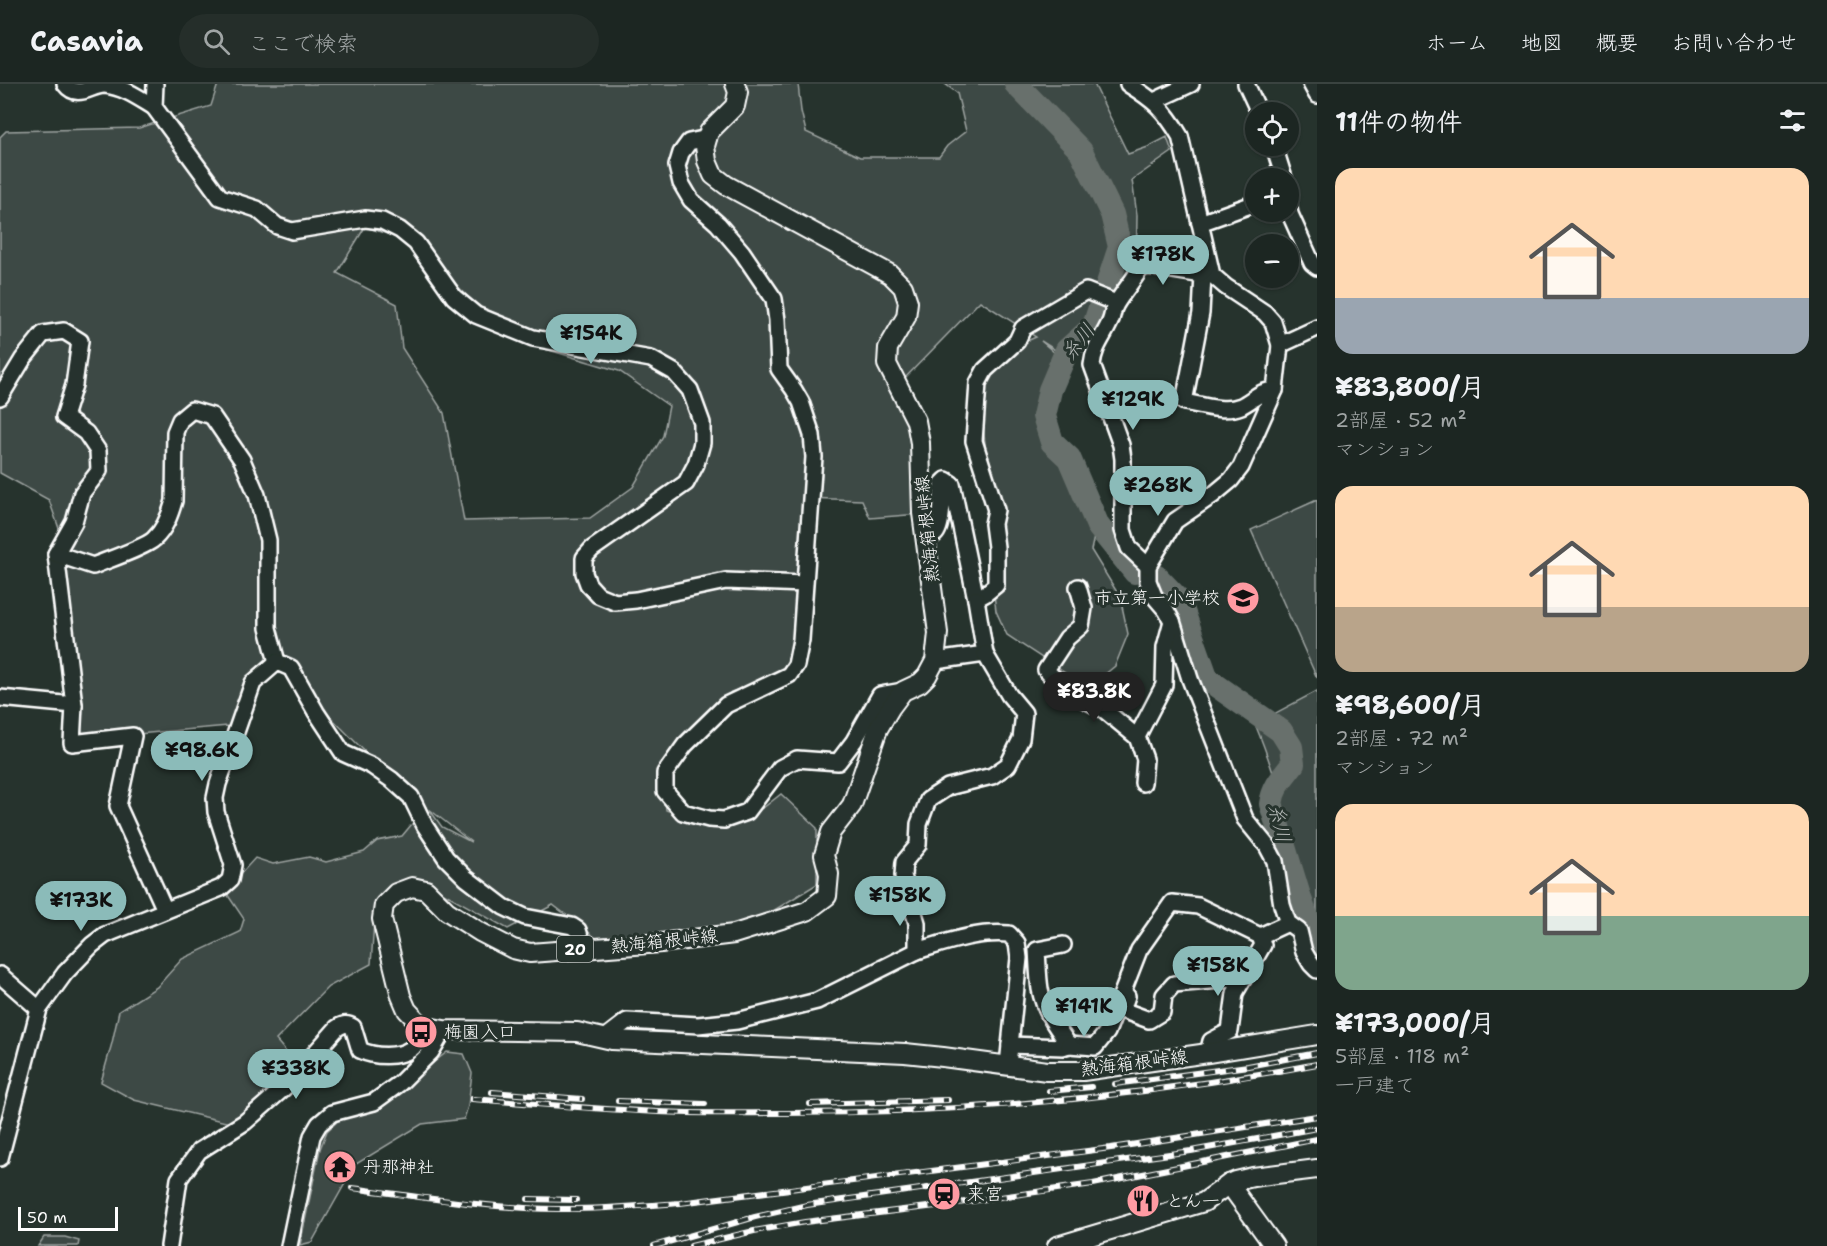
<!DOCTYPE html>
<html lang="ja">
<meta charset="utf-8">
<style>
:root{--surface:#1c2622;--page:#252e2a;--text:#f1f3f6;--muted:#a0a5a5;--line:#3a4340;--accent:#8bbbb9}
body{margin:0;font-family:"Shantell Sans","Klee One",sans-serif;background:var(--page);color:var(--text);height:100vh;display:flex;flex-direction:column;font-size:22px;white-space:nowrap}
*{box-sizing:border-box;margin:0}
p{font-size:20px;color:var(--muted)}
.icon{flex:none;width:33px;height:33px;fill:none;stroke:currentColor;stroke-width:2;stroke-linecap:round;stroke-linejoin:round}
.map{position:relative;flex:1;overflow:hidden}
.sheet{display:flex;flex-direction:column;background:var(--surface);width:510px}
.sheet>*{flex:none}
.fabs{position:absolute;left:1245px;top:18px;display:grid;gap:12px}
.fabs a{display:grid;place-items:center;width:54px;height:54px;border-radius:50%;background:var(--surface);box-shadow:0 2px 4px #0004,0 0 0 2px var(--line);font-size:30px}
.scale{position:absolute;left:18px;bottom:15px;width:100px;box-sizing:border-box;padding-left:6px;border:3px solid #fff;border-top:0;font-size:16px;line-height:21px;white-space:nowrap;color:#fff;-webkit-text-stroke:4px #26332d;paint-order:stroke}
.price{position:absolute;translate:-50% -51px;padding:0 14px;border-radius:21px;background:var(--accent);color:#111;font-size:20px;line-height:39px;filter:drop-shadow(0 2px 3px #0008)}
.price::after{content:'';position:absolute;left:50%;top:36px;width:18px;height:14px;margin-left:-9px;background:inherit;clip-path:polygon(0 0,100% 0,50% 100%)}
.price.on{background:#222;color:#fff}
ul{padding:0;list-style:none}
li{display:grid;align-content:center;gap:12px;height:318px;padding:0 18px}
li span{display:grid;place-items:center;height:186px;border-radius:18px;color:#555}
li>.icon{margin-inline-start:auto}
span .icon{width:108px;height:108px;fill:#fffc;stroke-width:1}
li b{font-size:26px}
h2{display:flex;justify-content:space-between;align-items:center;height:72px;padding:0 18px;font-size:26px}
header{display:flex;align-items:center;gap:36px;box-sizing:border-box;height:84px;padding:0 30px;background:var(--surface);border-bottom:2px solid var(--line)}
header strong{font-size:28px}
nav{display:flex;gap:33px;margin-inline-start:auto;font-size:21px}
.search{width:420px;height:54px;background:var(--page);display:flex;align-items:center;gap:15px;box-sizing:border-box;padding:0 21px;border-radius:33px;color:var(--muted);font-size:22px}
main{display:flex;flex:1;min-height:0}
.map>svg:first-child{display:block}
</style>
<header>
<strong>Casavia</strong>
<div class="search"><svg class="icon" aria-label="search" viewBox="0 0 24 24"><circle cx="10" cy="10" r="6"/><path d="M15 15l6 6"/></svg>ここで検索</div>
<nav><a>ホーム</a><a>地図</a><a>概要</a><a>お問い合わせ</a></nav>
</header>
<main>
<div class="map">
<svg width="1317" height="1162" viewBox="0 0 1317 1162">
<rect width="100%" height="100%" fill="#26332d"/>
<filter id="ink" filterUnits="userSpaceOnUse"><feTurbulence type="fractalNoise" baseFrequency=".0167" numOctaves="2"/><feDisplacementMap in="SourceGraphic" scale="12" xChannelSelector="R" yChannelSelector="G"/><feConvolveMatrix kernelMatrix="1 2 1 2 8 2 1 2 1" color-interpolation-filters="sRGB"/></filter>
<g filter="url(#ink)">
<g fill="#3e4944" stroke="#9ea4a2" stroke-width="1.5" fill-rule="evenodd">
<path d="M 218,0 L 798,0 L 801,27 L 806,48 L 860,73 L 939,73 L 947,62 L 966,47 L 957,9 L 945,0 L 1094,0 L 1128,70 L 1148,63 L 1167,53 L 1172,68 L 1132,96 L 1137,131 L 1136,193 L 1071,276 L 1041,257 L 1063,276 L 1038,342 L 1078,395 L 1099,431 L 1091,466 L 1120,513 L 1128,550 L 1115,582 L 1088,604 L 1007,551 L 996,527 L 992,493 L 1003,425 L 988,384 L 982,334 L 985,286 L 1008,265 L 1036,253 L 980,217 L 903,296 L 920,430 L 870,434 L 862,416 L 804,414 L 800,500 L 789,591 L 731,608 L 662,689 L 666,726 L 704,740 L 763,724 L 781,710 L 817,744 L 817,800 L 755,838 L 697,848 L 599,856 L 553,821 L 508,845 L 433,803 L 392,812 L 374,838 L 371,880 L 328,903 L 276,956 L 303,988 L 230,1039 L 134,1016 L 101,998 L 112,959 L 119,927 L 157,903 L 182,875 L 240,848 L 244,835 L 225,807 L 255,774 L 273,780 L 309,773 L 326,778 L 364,768 L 377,757 L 402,752 L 426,723 L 392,695 L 299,601 L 281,563 L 228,642 L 81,655 L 63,456 L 49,416 L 0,389 L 0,53 L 6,47 L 139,44 L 211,22 ZM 365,143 L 416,159 L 475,220 L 522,258 L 619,287 L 669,322 L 663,352 L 633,403 L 590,434 L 464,437 L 444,329 L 402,264 L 397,220 L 337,189 ZM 429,725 L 471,758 L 442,743 Z"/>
<path d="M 1317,416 L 1317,594 L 1251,446 Z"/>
<path d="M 1317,607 L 1317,850 C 1298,780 1283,707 1255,640 Z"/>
<path d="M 447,968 L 464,970 L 472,989 L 468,1022 L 464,1035 L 422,1040 L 356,1080 L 312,1158 L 300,1161 L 320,1065 L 327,1047 L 339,1036 L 378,1022 Z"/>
<path d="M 44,1153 L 65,1153 L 79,1157 L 78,1162 L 38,1162 Z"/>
</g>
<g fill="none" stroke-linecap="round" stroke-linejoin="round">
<g stroke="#67706c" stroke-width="24">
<path d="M 1016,0 L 1081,67 L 1112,130 L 1120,163 L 1094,242 L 1067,266 L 1050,306 L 1044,332 L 1052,358 L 1069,374 L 1098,442 L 1135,488"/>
<path d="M 1157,493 L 1179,516 L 1207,595 L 1281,647 L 1291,663 L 1293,680 C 1283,693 1273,703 1271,720 L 1300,815 L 1317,861"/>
</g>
<g stroke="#fff" stroke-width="20">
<g id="minor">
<path d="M 65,0 C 78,17 92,0 105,1 C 124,3 139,14 154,23"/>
<path d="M 155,0 L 154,23 L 220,113 L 257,125 L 277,142 L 292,147 L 365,135 L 382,137 L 400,146 L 416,159 L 454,213 L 476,231 L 533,254 L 651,275 L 674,288 L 690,306 L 702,339 L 702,359 L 696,380 L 686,399 L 592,465 L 584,474 L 584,489 L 588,500 L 598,511 L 615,518 L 636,516 L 726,497 L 804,500"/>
<path d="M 1128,0 C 1155,17 1164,25 1180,52 L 1212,191 L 1226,203 L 1265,229 L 1273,238 L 1280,261 L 1275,306 L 1241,383 L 1231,396 L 1213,411 L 1175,437 L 1148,482 L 1148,497 L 1154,512 L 1166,526 L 1172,537 L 1190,595 L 1245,735 L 1267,762 L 1275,777 L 1282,821 L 1288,839 L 1299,847 L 1304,868 L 1311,880 L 1317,886"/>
<path d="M 1246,0 L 1259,28"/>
<path d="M 1311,0 L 1317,11"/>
<path d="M 1154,17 L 1191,0"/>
<path d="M 708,54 L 689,58 L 681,69 L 677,82 L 681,99 L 691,116 L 718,140 L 742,168 L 774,215 L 777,236 L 779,285 L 794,306 L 801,318 L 812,351 L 814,373 L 801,556 L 796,581 L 789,591 L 726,621 L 685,661 L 665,689 L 665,707 L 683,728 L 709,735 L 724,736 L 747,728 L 780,684 L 797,675 L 838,678 L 854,657 L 880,611 L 903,607"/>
<path d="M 1274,62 L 1284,94"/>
<path d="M 1288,119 L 1290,130 L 1312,179 L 1317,183"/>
<path d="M 1200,139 L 1256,119"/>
<path d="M 1203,191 L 1201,229 L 1184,318 C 1201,321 1224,329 1241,322 C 1253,316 1261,306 1275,306"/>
<path d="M 1280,261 L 1317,244"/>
<path d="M 0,313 L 23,275 L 43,250 L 64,247 L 80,257 L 74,301 L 64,333 L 86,349 L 98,367 L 99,387 L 82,409 L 74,438 L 56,470 L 74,621 L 72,659 L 133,652 L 118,722 L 165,826"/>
<path d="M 926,453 C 928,452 933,452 935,450 C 943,443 942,411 942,400 L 946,396 L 952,400 L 976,515 L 985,510 L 996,501 L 996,463 L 993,440 L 996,426 L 974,357 L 978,299 L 985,286 L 1017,257 L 1023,244 L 1086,207 L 1116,219"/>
<path d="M 56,470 L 93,482 C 105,477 146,463 154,455 C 165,445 170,431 174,417 L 175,348 L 180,336 L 192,326 L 212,332 L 242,376 L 257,411 L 268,456 L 268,544 L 277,578"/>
<path d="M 1148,482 L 1129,464 L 1123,446 L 1123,375 L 1121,361 L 1092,281 C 1094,262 1103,254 1110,238 C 1113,232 1112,226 1116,220 C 1123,208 1133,197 1140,185 L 1147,182 L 1203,191 L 1212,191"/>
<path d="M 1078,503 L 1084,524 L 1081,542 L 1067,554 L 1046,586 L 1064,605 L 1103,625 L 1137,653 L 1145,675 L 1143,699"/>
<path d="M 935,577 L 985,570 L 976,515"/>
<path d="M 277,578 L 291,584 L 316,628 L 343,669 L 372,682 L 392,696 L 411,713 L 425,742 L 446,774 L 466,794 L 504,823 L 525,833 L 572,842 L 578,846 L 584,865"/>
<path d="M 0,614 L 74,621"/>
<path d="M 1137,653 L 1164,601 L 1165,563 L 1172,537"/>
<path d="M 917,867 C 947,858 977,847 1009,850 L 1017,859 L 1019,874 L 1008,981"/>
<path d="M 0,891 L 39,925"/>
<path d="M 1127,912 L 1122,926 L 1149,936 L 1162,928 L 1164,911 L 1174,900 L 1244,894"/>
<path d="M 605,954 L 627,937 L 698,941 L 737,937 L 817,917 L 917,867 L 917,839 L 903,792 L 904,778 L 918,761 L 919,740 L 928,716 L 948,703 L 992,692 L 1008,681 L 1021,655 L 1024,629 L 1009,611 L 985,570"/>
<path d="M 1010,961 L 1063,963 L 1069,961 C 1057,944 1044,927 1040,905 C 1038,893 1038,879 1037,866 L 1063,861"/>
<path d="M 1069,961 L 1095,963 L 1107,948 L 1139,866 L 1172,819 L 1198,822 L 1260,852 L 1288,839"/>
<path d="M 1208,969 L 1211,957 L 1230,947 L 1235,909 L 1263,861 L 1260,852"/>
<path d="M 0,1074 L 39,925 L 65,889 L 92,861 L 105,851 L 221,804 L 230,796 L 233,781 L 216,728 L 215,714 L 218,700 L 253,599 L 277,578"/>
<path d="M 169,1162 L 179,1095 L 199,1067 L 245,1038 L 285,1003 L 337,944 C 343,940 347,939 353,943 L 360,966 C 374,973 398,974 411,965 C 419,959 425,951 431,944"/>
<path d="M 289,1162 L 312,1052 L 319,1040 L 332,1029 L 374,1018 L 400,999 L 431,968 L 444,946"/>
</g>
</g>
<g stroke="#fff" stroke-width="22">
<g id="major">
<path d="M 735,0 L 738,8 L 735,22 L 709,48 L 705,62 L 707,77 L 713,91 L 726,101 L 890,190 L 903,203 L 908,218 L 906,233 L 888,264 L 887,280 L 916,337 L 920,359 L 922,429 L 938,549 L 935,577 L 927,592 L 920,599 L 903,607 L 891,623 L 878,645 L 852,721 L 831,748 L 824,771 L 829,790 L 827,812 L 807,827 L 734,850 L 661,859 L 530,869 L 513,865 L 480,848 L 447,827 L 426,806 L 412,803 L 396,809 L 384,821 L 382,835 L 401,912 L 407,926 L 422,942 L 444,946 L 577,948 L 612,956 L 905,969 L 943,973 L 1047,987 L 1083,987 L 1208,969 L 1317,951"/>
<path d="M 1229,1100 L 1274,1162"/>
<path d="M 1057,1162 L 1204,1118 L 1229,1100 L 1236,1097 L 1253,1093 L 1317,1085"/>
</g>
</g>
<use href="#minor" stroke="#26332d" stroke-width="15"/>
<use href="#major" stroke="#26332d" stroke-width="18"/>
<g stroke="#fff" stroke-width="6">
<g id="rail">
<path d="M 1115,1000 L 1248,982 L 1317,969"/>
<path d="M 1049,1007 L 1091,1003"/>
<path d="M 492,1008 L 582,1015"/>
<path d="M 472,1015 C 534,1020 596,1025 658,1028 C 700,1030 742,1029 785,1029 C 963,1029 1142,1013 1317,980"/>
<path d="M 618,1017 L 705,1020"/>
<path d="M 810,1020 L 948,1016"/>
<path d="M 352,1104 C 420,1113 488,1124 556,1125 C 598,1126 639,1122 680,1119 L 1111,1064 L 1317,1032"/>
<path d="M 528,1115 L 576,1116"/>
<path d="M 654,1162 L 755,1133 L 807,1121 L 1191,1067 L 1317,1044"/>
<path d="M 691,1162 L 754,1147 L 805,1138 L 944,1121 L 1093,1100 L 1317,1055"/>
</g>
</g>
<use href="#rail" stroke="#26332d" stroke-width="4" stroke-dasharray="11" stroke-linecap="butt"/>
</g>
</g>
<defs>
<g id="school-disc" transform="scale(1.725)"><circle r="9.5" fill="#ff9aa2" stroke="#26332d"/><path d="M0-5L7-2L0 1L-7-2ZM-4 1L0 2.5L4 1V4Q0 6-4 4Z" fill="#111"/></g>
<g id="bus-disc" transform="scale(1.725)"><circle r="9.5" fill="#ff9aa2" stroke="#26332d"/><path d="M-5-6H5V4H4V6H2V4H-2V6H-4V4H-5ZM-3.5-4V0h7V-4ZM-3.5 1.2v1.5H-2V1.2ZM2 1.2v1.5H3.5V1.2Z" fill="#111"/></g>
<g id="temple-disc" transform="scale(1.725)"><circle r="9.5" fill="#ff9aa2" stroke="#26332d"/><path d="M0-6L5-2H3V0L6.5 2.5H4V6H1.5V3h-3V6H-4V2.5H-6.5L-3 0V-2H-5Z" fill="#111"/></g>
<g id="station-disc" transform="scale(1.725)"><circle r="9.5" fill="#ff9aa2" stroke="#26332d"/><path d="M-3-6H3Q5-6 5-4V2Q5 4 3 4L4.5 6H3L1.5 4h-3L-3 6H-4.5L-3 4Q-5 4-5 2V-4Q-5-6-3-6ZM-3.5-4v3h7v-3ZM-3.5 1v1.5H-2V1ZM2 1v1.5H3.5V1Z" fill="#111"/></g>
<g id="restaurant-disc" transform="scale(1.725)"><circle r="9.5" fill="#ff9aa2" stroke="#26332d"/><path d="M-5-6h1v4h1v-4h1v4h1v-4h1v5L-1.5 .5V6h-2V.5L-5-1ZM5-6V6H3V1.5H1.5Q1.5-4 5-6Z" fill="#111"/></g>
</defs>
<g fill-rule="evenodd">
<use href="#school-disc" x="1243" y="514"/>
<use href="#bus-disc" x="421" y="948"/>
<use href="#temple-disc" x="340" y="1083"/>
<use href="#station-disc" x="944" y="1110"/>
<use href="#restaurant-disc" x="1143" y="1117"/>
</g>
<g text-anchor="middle" stroke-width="6" stroke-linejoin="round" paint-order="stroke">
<rect fill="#26332d" stroke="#bec2c0" stroke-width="1.5" x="557" y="852" width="36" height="26" rx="4.5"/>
<g font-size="16" font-weight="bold" fill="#fff">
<text x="575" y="871">20</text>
</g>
<g font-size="18" fill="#fff" stroke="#26332d">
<text transform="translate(927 445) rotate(-96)" y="6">熱海箱根峠線</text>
<text transform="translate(664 857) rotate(-6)" y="6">熱海箱根峠線</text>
<text transform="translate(1134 979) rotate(-7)" y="6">熱海箱根峠線</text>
</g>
<g font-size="18" fill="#fff" stroke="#26332d" text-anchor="start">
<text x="1220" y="520" text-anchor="end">市立第一小学校</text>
<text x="444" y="954">梅園入口</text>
<text x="363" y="1089">丹那神社</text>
<text x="967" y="1116">来宮</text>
<text x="1166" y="1123">とん一</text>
</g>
<g font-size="20" font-style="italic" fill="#b3b8b6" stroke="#26332d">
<text transform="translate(1078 258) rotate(-52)" y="7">糸川</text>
<text transform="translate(1280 739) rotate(77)" y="7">糸川</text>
</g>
</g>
</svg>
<div class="fabs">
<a><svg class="icon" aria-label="locate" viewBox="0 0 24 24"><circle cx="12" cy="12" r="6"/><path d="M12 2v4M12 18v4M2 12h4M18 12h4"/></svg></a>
<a>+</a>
<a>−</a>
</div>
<div class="scale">50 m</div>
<b class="price" style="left:1163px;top:202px">¥178K</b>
<b class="price" style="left:591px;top:281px">¥154K</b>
<b class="price" style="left:1133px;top:347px">¥129K</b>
<b class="price" style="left:1158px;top:433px">¥268K</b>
<b class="price on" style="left:1094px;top:639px">¥83.8K</b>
<b class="price" style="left:202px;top:698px">¥98.6K</b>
<b class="price" style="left:900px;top:843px">¥158K</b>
<b class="price" style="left:81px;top:848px">¥173K</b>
<b class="price" style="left:1218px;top:913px">¥158K</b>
<b class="price" style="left:1084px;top:954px">¥141K</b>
<b class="price" style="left:296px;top:1016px">¥338K</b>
</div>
<section class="sheet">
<h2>11件の物件<svg class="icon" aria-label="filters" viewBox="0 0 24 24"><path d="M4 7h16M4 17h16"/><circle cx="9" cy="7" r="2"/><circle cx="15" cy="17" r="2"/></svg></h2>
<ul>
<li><span style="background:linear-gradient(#ffd9b3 70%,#9aa5b1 0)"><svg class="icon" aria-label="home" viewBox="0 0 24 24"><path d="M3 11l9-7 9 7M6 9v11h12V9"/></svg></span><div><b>¥83,800/月</b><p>2部屋 · 52 m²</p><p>マンション</p></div></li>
<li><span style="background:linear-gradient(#ffd9b3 65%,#b9a48a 0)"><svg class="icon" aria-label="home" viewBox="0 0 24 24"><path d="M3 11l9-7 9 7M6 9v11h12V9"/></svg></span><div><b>¥98,600/月</b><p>2部屋 · 72 m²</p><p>マンション</p></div></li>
<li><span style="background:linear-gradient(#ffd9b3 60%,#7fa58c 0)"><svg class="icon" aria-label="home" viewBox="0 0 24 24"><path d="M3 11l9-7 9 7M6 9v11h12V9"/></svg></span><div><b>¥173,000/月</b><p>5部屋 · 118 m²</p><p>一戸建て</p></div></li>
</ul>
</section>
</main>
